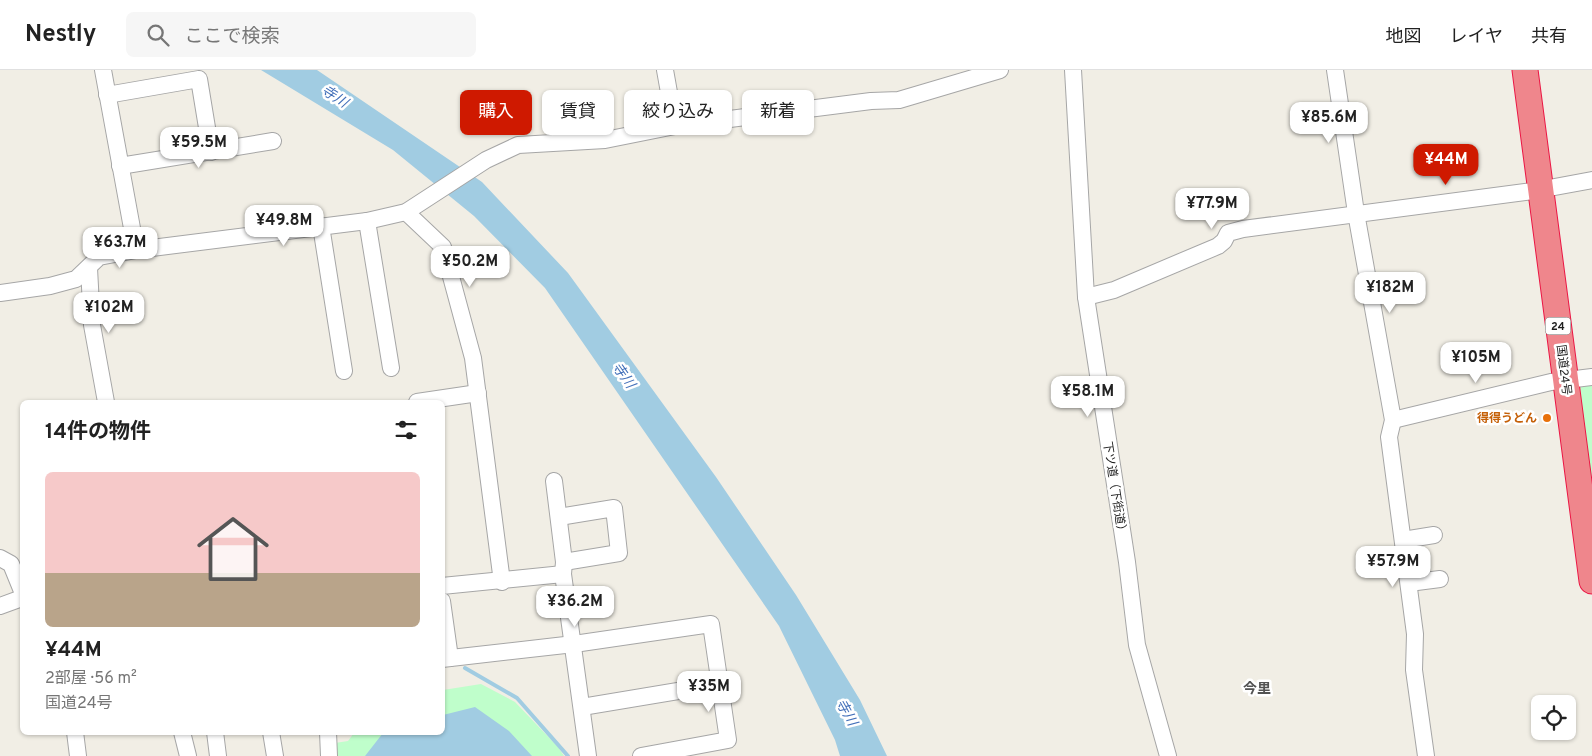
<!DOCTYPE html>
<html lang="ja">
<meta charset="utf-8">
<style>
:root{--surface:#fff;--page:#f6f6f6;--text:#222;--muted:#767676;--line:#e0e0e0;--accent:#cf1900}
body{margin:0;font-family:Overpass,"Noto Sans JP",sans-serif;background:var(--page);color:var(--text);height:100vh;display:flex;flex-direction:column;font-size:19px;white-space:nowrap}
*{box-sizing:border-box;margin:0}
p{font-size:16px;color:var(--muted)}
.icon{flex:none;width:28px;height:28px;fill:none;stroke:currentColor;stroke-width:2;stroke-linecap:round;stroke-linejoin:round}
.map{position:relative;flex:1;overflow:hidden}
.drawer{position:absolute;left:20px;top:330px;width:425px;height:335px;display:flex;flex-direction:column;background:var(--surface);border-radius:8px;box-shadow:0 1px 4px #0004}
.drawer>*{flex:none}
.hud{position:absolute;left:460px;top:20px;width:475px;height:45px;display:flex;gap:10px}
.fabs{position:absolute;left:1531px;top:625px;display:grid;gap:10px}
.fabs a{display:grid;place-items:center;width:45px;height:45px;border-radius:8px;background:var(--surface);box-shadow:0 1px 4px #0004;font-size:25px}
.price{position:absolute;translate:-50% -42px;padding:0 11px;border-radius:10px;background:#fff;color:#222;font-size:16px;line-height:32px;filter:drop-shadow(0 1px 2px #0008)}
.price::after{content:'';position:absolute;left:50%;top:30px;width:15px;height:11px;margin-left:-8px;background:inherit;clip-path:polygon(0 0,100% 0,50% 100%)}
.price.current{background:var(--accent);color:#fff}
ul{padding:0;list-style:none}
li{display:grid;align-content:center;gap:10px;height:265px;padding:0 25px}
li span{display:grid;place-items:center;height:155px;border-radius:8px;color:#555}
li>.icon{margin-inline-start:auto}
span .icon{width:90px;height:90px;fill:#fffc;stroke-width:1}
li b{font-size:21px}
h2{display:flex;justify-content:space-between;align-items:center;height:60px;padding:0 25px;font-size:21px}
.chip{padding:0 18px;border-radius:8px;background:var(--surface);box-shadow:0 1px 4px #0004;font-size:18px;line-height:45px}
.chip.current{background:var(--accent);color:#fff}
header{display:flex;align-items:center;gap:30px;box-sizing:border-box;height:70px;padding:0 25px;background:var(--surface);border-bottom:1px solid var(--line)}
header strong{font-size:24px}
nav{display:flex;gap:28px;margin-inline-start:auto;font-size:18px}
.search{width:350px;height:45px;background:var(--page);display:flex;align-items:center;gap:12px;box-sizing:border-box;padding:0 18px;border-radius:8px;color:var(--muted);font-size:19px}
.map>svg:first-child{display:block}
</style>
<header>
<strong>Nestly</strong>
<div class="search"><svg class="icon" aria-label="search" viewBox="0 0 24 24"><circle cx="10" cy="10" r="6"/><path d="M15 15l6 6"/></svg>ここで検索</div>
<nav><a>地図</a><a>レイヤ</a><a>共有</a></nav>
</header>
<div class="map">
<svg width="1592" height="686" viewBox="0 0 1592 686">
<rect width="100%" height="100%" fill="#f1eee5"/>
<g fill="#bffecb">
<path d="M 1592,311 L 1592,434 L 1576,314 Z"/>
<path d="M 481,614 L 515,632 L 558,677 L 564,686 L 335,686 L 335,673 L 348,671 L 354,663 L 442,662 L 443,620 Z"/>
</g>
<g fill="#a1cce2">
<path d="M 261,0 L 317,0 L 482,112 L 568,203 L 716,407 L 796,525 L 860,630 L 887,686 L 840,686 L 835,670 L 779,556 L 545,218 L 474,146 L 393,80 Z"/>
<path d="M 475,637 L 509,661 L 532,686 L 365,686 L 383,663 L 442,662 L 443,645 Z"/>
</g>
<g fill="none" stroke-linecap="round" stroke-linejoin="round">
<path stroke="#a1cce2" stroke-width="4" d="M 465,598 L 517,628 L 568,686"/>
<g stroke="#a6a6a6" stroke-width="18">
<g id="minor">
<path d="M 103,0 L 136,180"/>
<path d="M 665,0 L 675,56"/>
<path d="M 1073,0 L 1086,227 L 1127,492 L 1137,575 L 1168,686"/>
<path d="M 1335,0 L 1356,143 L 1393,350 L 1389,367 L 1415,564 L 1414,600 L 1426,686"/>
<path d="M 107,25 L 199,9 L 211,82"/>
<path d="M 120,96 L 273,71"/>
<path d="M 406,142 L 443,177 L 473,288 L 502,512"/>
<path d="M 367,151 L 391,298"/>
<path d="M 321,156 L 344,301"/>
<path d="M 89,198 L 92,255 L 106,332"/>
<path d="M 0,223 L 50,216 L 76,209 L 99,187 L 136,180 L 367,151 L 406,142 L 486,90 L 518,75 L 605,70 L 675,56 L 871,31 L 899,30 L 1000,0"/>
<path d="M 1086,227 L 1114,220 L 1218,176 L 1224,171 L 1228,163 L 1243,159 L 1533,121 L 1592,110"/>
<path d="M 417,332 L 478,323"/>
<path d="M 1393,350 L 1551,312 L 1592,307"/>
<path d="M 554,411 L 564,492 L 563,504 L 588,686"/>
<path d="M 559,447 L 614,438 L 619,483 L 564,492"/>
<path d="M 1403,470 L 1434,465"/>
<path d="M 0,488 L 11,494 L 22,521"/>
<path d="M 1409,513 L 1440,509"/>
<path d="M 442,516 L 563,504"/>
<path d="M 442,531 L 450,588"/>
<path d="M 0,536 L 22,528"/>
<path d="M 442,589 L 574,574 L 711,554 L 728,670 L 641,686"/>
<path d="M 582,637 L 720,614"/>
<path d="M 75,662 L 78,686"/>
<path d="M 182,662 L 188,686"/>
<path d="M 215,662 L 218,686"/>
<path d="M 271,662 L 275,686"/>
<path d="M 328,662 L 329,686"/>
</g>
</g>
<g stroke="#eb1644" stroke-width="27">
<path id="highway" d="M 1525,0 L 1592,511"/>
</g>
<use href="#minor" stroke="#fff" stroke-width="16"/>
<use href="#highway" stroke="#ef868c" stroke-width="25"/>
</g>
<circle fill="#e8710a" stroke="#fff" stroke-width="2" cx="1547" cy="348" r="5"/>
<g text-anchor="middle" stroke-width="5" stroke-linejoin="round" paint-order="stroke">
<rect fill="#fff" stroke="#626262" stroke-width="1" x="1545.5" y="247.5" width="25" height="17" rx="4"/>
<g font-size="11" font-weight="bold" fill="#1f1f1f">
<text x="1558" y="260">24</text>
</g>
<g font-size="12" fill="#1f1f1f" stroke="#fff">
<text transform="translate(1564 300) rotate(83)" y="4">国道24号</text>
<text transform="translate(1115 419) rotate(81)" y="4">下ツ道（下街道）</text>
</g>
<g font-size="12" font-weight="bold" fill="#c56008" stroke="#fff" text-anchor="end">
<text x="1537" y="352">得得うどん</text>
</g>
<g font-size="14" font-style="italic" fill="#426fb9" stroke="#fff">
<text transform="translate(335 26) rotate(33)" y="5">寺川</text>
<text transform="translate(624 305) rotate(55)" y="5">寺川</text>
<text transform="translate(847 642) rotate(61)" y="5">寺川</text>
</g>
<g font-size="14" font-weight="bold" fill="#525252" stroke="#fff">
<text x="1257" y="623">今里</text>
</g>
</g>
</svg>
<div class="fabs">
<a><svg class="icon" aria-label="locate" viewBox="0 0 24 24"><circle cx="12" cy="12" r="6"/><path d="M12 2v4M12 18v4M2 12h4M18 12h4"/></svg></a>
</div>
<b class="price" style="left:1329px;top:74px">¥85.6M</b>
<b class="price" style="left:199px;top:99px">¥59.5M</b>
<b class="price current" style="left:1446px;top:116px">¥44M</b>
<b class="price" style="left:1212px;top:160px">¥77.9M</b>
<b class="price" style="left:284px;top:177px">¥49.8M</b>
<b class="price" style="left:120px;top:199px">¥63.7M</b>
<b class="price" style="left:470px;top:218px">¥50.2M</b>
<b class="price" style="left:1390px;top:244px">¥182M</b>
<b class="price" style="left:109px;top:264px">¥102M</b>
<b class="price" style="left:1476px;top:314px">¥105M</b>
<b class="price" style="left:1088px;top:348px">¥58.1M</b>
<b class="price" style="left:1393px;top:518px">¥57.9M</b>
<b class="price" style="left:575px;top:558px">¥36.2M</b>
<b class="price" style="left:709px;top:643px">¥35M</b>
<div class="hud">
<a class="chip current">購入</a>
<a class="chip">賃貸</a>
<a class="chip">絞り込み</a>
<a class="chip">新着</a>
</div>
<section class="drawer">
<h2>14件の物件<svg class="icon" aria-label="filters" viewBox="0 0 24 24"><path d="M4 7h16M4 17h16"/><circle cx="9" cy="7" r="2"/><circle cx="15" cy="17" r="2"/></svg></h2>
<ul>
<li><span style="background:linear-gradient(#f6c9c9 65%,#b9a48a 0)"><svg class="icon" aria-label="home" viewBox="0 0 24 24"><path d="M3 11l9-7 9 7M6 9v11h12V9"/></svg></span><div><b>¥44M</b><p>2部屋 · 56 m²</p><p>国道24号</p></div></li>
</ul>
</section>
</div>
